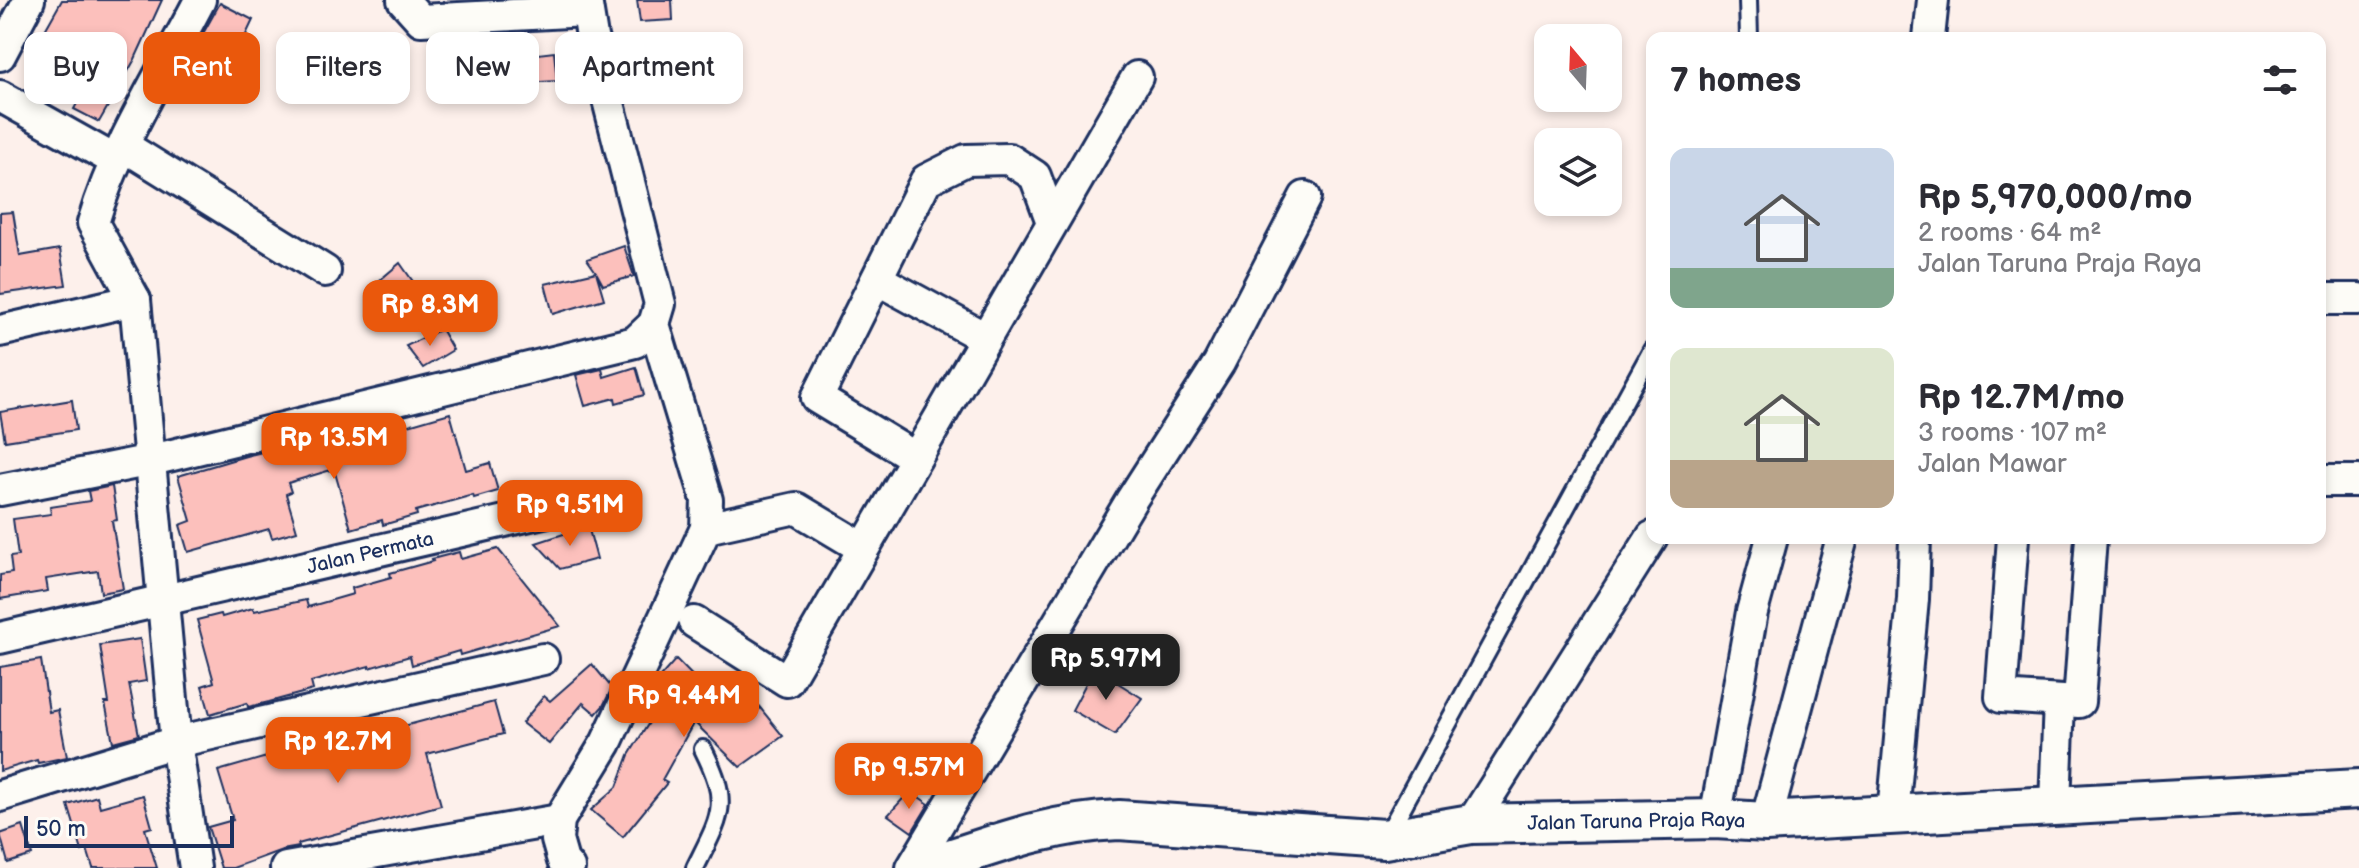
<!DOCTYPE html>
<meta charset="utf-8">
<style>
:root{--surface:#fff;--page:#f2f2f3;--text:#2b2b33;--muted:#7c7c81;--accent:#ea580c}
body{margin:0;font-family:"Balsamiq Sans",sans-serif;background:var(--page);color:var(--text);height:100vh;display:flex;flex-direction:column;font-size:30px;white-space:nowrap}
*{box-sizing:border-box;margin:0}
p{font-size:26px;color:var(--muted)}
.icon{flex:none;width:44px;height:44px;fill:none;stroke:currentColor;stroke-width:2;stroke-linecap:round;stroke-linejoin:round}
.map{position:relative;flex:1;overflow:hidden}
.sheet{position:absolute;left:1646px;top:32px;width:680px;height:512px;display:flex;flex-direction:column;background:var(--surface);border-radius:16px;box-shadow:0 4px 12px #0003}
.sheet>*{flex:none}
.top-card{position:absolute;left:24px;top:32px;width:760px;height:72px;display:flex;gap:16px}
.needle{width:52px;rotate:341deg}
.tools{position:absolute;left:1534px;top:24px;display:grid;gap:16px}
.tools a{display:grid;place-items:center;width:88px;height:88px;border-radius:16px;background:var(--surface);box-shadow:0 4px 12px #0003;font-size:40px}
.scale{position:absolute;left:24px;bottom:20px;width:210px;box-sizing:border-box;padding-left:8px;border:4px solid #1b2f5e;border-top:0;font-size:22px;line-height:28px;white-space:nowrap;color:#1b2f5e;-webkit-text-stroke:6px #fdfcf7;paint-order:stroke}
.price{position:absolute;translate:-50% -68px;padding:0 18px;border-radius:16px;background:var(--accent);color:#fff;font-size:26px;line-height:52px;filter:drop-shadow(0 2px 4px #0008)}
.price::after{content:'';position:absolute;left:50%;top:48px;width:24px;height:18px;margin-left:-12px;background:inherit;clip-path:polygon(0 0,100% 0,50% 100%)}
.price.selected{background:#222;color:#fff}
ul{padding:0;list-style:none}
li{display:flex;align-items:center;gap:24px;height:200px;padding:0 24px}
li span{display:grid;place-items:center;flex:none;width:224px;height:160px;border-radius:16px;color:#555}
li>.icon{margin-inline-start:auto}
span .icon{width:96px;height:96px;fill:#fffc;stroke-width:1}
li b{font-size:34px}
h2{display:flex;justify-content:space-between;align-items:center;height:96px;padding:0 24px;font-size:34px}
.chip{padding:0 28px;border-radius:16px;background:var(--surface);box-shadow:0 4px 12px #0003;font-size:28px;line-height:72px}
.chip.selected{background:var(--accent);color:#fff}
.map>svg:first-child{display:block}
</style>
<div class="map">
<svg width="2359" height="868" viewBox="0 0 2359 868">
<rect width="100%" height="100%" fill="#fdf0eb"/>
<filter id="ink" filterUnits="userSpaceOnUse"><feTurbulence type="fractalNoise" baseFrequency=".0125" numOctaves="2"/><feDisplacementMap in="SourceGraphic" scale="16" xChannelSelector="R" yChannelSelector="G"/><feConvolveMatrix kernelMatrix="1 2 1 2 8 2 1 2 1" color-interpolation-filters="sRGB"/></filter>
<g filter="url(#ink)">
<g fill="#fcc0bc" stroke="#1b2f5e" stroke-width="2">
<path d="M 62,0 L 162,0 L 135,59 L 99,122 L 74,109 L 88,83 L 31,55 Z"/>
<path d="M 637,0 L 672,0 L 673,20 L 640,22 Z"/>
<path d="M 220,3 L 253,20 L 244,39 L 241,38 L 209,99 L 176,82 Z"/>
<path d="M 554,52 L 557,81 L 507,84 L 504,58 Z"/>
<path d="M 13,212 L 20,256 L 60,249 L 66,285 L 0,294 L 0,213 Z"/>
<path d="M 624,246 L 634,276 L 603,285 L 596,272 L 604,299 L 553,314 L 545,284 L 596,272 L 587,259 Z"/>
<path d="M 400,263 L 419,290 L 394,313 L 373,286 Z"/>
<path d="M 441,329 L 453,350 L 423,368 L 406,346 Z"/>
<path d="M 636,367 L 644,395 L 616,403 L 615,398 L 585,406 L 576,375 L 602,369 L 604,377 Z"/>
<path d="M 72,400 L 76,430 L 5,441 L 0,412 Z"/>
<path d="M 450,413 L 466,470 L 490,463 L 498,491 L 474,498 L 473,495 L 416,511 L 417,515 L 383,525 L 382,520 L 351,529 L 334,469 L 288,483 L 291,492 L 286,494 L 297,531 L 272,538 L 269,529 L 188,552 L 180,525 L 191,521 L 178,476 L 246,456 L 396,419 L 398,428 Z"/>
<path d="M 112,486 L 117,520 L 112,521 L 123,589 L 101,593 L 98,571 L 46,579 L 48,591 L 0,599 L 0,575 L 12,573 L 10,557 L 18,556 L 13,519 L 51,514 L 50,507 L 90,501 L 88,491 Z"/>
<path d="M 588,526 L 597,559 L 560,569 L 536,543 Z"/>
<path d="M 498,549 L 560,626 L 460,655 L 459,651 L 412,665 L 410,656 L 369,668 L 369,666 L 311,682 L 313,690 L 269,702 L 248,707 L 247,703 L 210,714 L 202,686 L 214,682 L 197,620 L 221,614 L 222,617 L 253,608 L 254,611 L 306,600 L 308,607 L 353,594 L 352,588 L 391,577 L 390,573 L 433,561 L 432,559 L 459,552 L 461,559 Z"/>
<path d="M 140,639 L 146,681 L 129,684 L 139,735 L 113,742 L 105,703 L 109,703 L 100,645 Z"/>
<path d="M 676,659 L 712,696 L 735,677 L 783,736 L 740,767 L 694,722 L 662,780 L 667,783 L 623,837 L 591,810 L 617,787 L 629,755 L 650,721 L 641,710 L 653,685 Z"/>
<path d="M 41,660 L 49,712 L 58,710 L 67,757 L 38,763 L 37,760 L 0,771 L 0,667 Z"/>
<path d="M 592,664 L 612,688 L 603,706 L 596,714 L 583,703 L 549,744 L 522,723 L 544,696 L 550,701 Z"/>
<path d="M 1094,668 L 1142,698 L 1115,735 L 1072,710 Z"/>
<path d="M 494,702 L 503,734 L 427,754 L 441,805 L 298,844 L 299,847 L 282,850 L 233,868 L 221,868 L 208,827 L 233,820 L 218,771 L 277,754 L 328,742 L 329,746 Z"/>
<path d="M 910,791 L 929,804 L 912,832 L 888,815 Z"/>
<path d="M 143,795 L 152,827 L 145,829 L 157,868 L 93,868 L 87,849 L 82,851 L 68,805 L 97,796 L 100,807 Z"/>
<path d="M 23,826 L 32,855 L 8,863 L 0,834 Z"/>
</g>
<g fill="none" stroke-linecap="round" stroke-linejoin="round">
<g stroke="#1b2f5e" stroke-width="22">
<g id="service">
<path d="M 1748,0 L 1749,38"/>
<path d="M 1387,835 L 1652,350"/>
<path d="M 695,868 C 721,815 731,805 703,749"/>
</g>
</g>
<g stroke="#1b2f5e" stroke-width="36">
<g id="minor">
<path d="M 403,0 L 421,20 L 587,11"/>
<path d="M 1929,38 L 1933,0"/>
<path d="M 0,55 L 29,0"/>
<path d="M 0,96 L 116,161"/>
<path d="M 124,146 L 325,271"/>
<path d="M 877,279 L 985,338"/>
<path d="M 2320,299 L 2359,299"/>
<path d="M 0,331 L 135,300"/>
<path d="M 916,458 L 817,398 L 926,180 L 966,160 L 1009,159 L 1035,176 L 1052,222"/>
<path d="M 2320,481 L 2359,481"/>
<path d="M 0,490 L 152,460 L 635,342 L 654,324"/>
<path d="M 706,528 L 796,508 L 863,548"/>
<path d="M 2013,538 L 2001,697 L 2079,702 L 2091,538"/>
<path d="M 694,622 L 787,681 L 1137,77"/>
<path id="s1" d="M 0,638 L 578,504"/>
<path d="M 0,796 L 176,742 L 543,659"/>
<path d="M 2055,805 L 2059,701"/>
<path d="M 1893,814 L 1913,599 L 1915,538"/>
<path d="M 1715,819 L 1752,612 L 1772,538"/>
<path d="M 1766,822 L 1842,538"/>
<path d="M 1471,824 L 1652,537"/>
<path d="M 195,868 L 176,742 L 135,300 L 93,223 C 116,144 163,72 200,0"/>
<path d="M 286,868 L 559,820"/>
<path d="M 569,868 L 563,861 L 557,840 L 559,820 L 606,743 L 706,528 L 707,500 L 654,324 L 660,304 L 592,37 L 586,0"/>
<path d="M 912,868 L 1132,499 L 1219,363 L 1305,197"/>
</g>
</g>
<g stroke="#1b2f5e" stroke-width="44">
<g id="tertiary">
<path id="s2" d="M 923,868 C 991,846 1047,823 1119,820 L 1384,839 L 1471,824 L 1715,819 L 1766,822 L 2359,789"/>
</g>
</g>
<use href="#service" stroke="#fdfcf7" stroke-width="16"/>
<use href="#minor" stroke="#fdfcf7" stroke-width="30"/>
<use href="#tertiary" stroke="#fdfcf7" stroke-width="38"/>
</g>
</g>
<g text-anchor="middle" stroke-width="7" stroke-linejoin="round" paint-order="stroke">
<g font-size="20" fill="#1b2f5e" stroke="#fdfcf7">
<text dy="7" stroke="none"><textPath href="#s1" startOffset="380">Jalan Permata</textPath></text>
<text dy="7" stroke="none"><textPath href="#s2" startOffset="722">Jalan Taruna Praja Raya</textPath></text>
</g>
</g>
</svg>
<div class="tools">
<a><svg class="needle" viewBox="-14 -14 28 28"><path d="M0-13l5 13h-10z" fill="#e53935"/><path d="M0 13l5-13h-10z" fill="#7c7c81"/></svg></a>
<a><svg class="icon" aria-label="layers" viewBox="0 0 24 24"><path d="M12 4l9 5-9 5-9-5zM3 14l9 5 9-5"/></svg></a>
</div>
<div class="scale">50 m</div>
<b class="price" style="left:430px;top:348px">Rp 8.3M</b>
<b class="price" style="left:334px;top:481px">Rp 13.5M</b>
<b class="price" style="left:570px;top:548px">Rp 9.51M</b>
<b class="price selected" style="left:1106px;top:702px">Rp 5.97M</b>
<b class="price" style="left:684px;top:739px">Rp 9.44M</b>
<b class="price" style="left:338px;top:785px">Rp 12.7M</b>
<b class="price" style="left:909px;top:811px">Rp 9.57M</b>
<div class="top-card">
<a class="chip">Buy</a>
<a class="chip selected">Rent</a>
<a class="chip">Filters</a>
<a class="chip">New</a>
<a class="chip">Apartment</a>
</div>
<section class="sheet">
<h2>7 homes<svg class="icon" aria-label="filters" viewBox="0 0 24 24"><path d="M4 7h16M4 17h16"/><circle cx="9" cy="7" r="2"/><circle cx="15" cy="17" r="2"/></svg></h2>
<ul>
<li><span style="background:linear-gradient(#c9d6e8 75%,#7fa58c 0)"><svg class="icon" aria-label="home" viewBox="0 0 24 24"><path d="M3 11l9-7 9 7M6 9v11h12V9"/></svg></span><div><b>Rp 5,970,000/mo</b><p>2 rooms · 64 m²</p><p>Jalan Taruna Praja Raya</p></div></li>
<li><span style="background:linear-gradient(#dfe7d0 70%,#b9a48a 0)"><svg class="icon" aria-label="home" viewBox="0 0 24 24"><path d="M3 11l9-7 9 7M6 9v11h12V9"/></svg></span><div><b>Rp 12.7M/mo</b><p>3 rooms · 107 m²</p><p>Jalan Mawar</p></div></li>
</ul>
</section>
</div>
